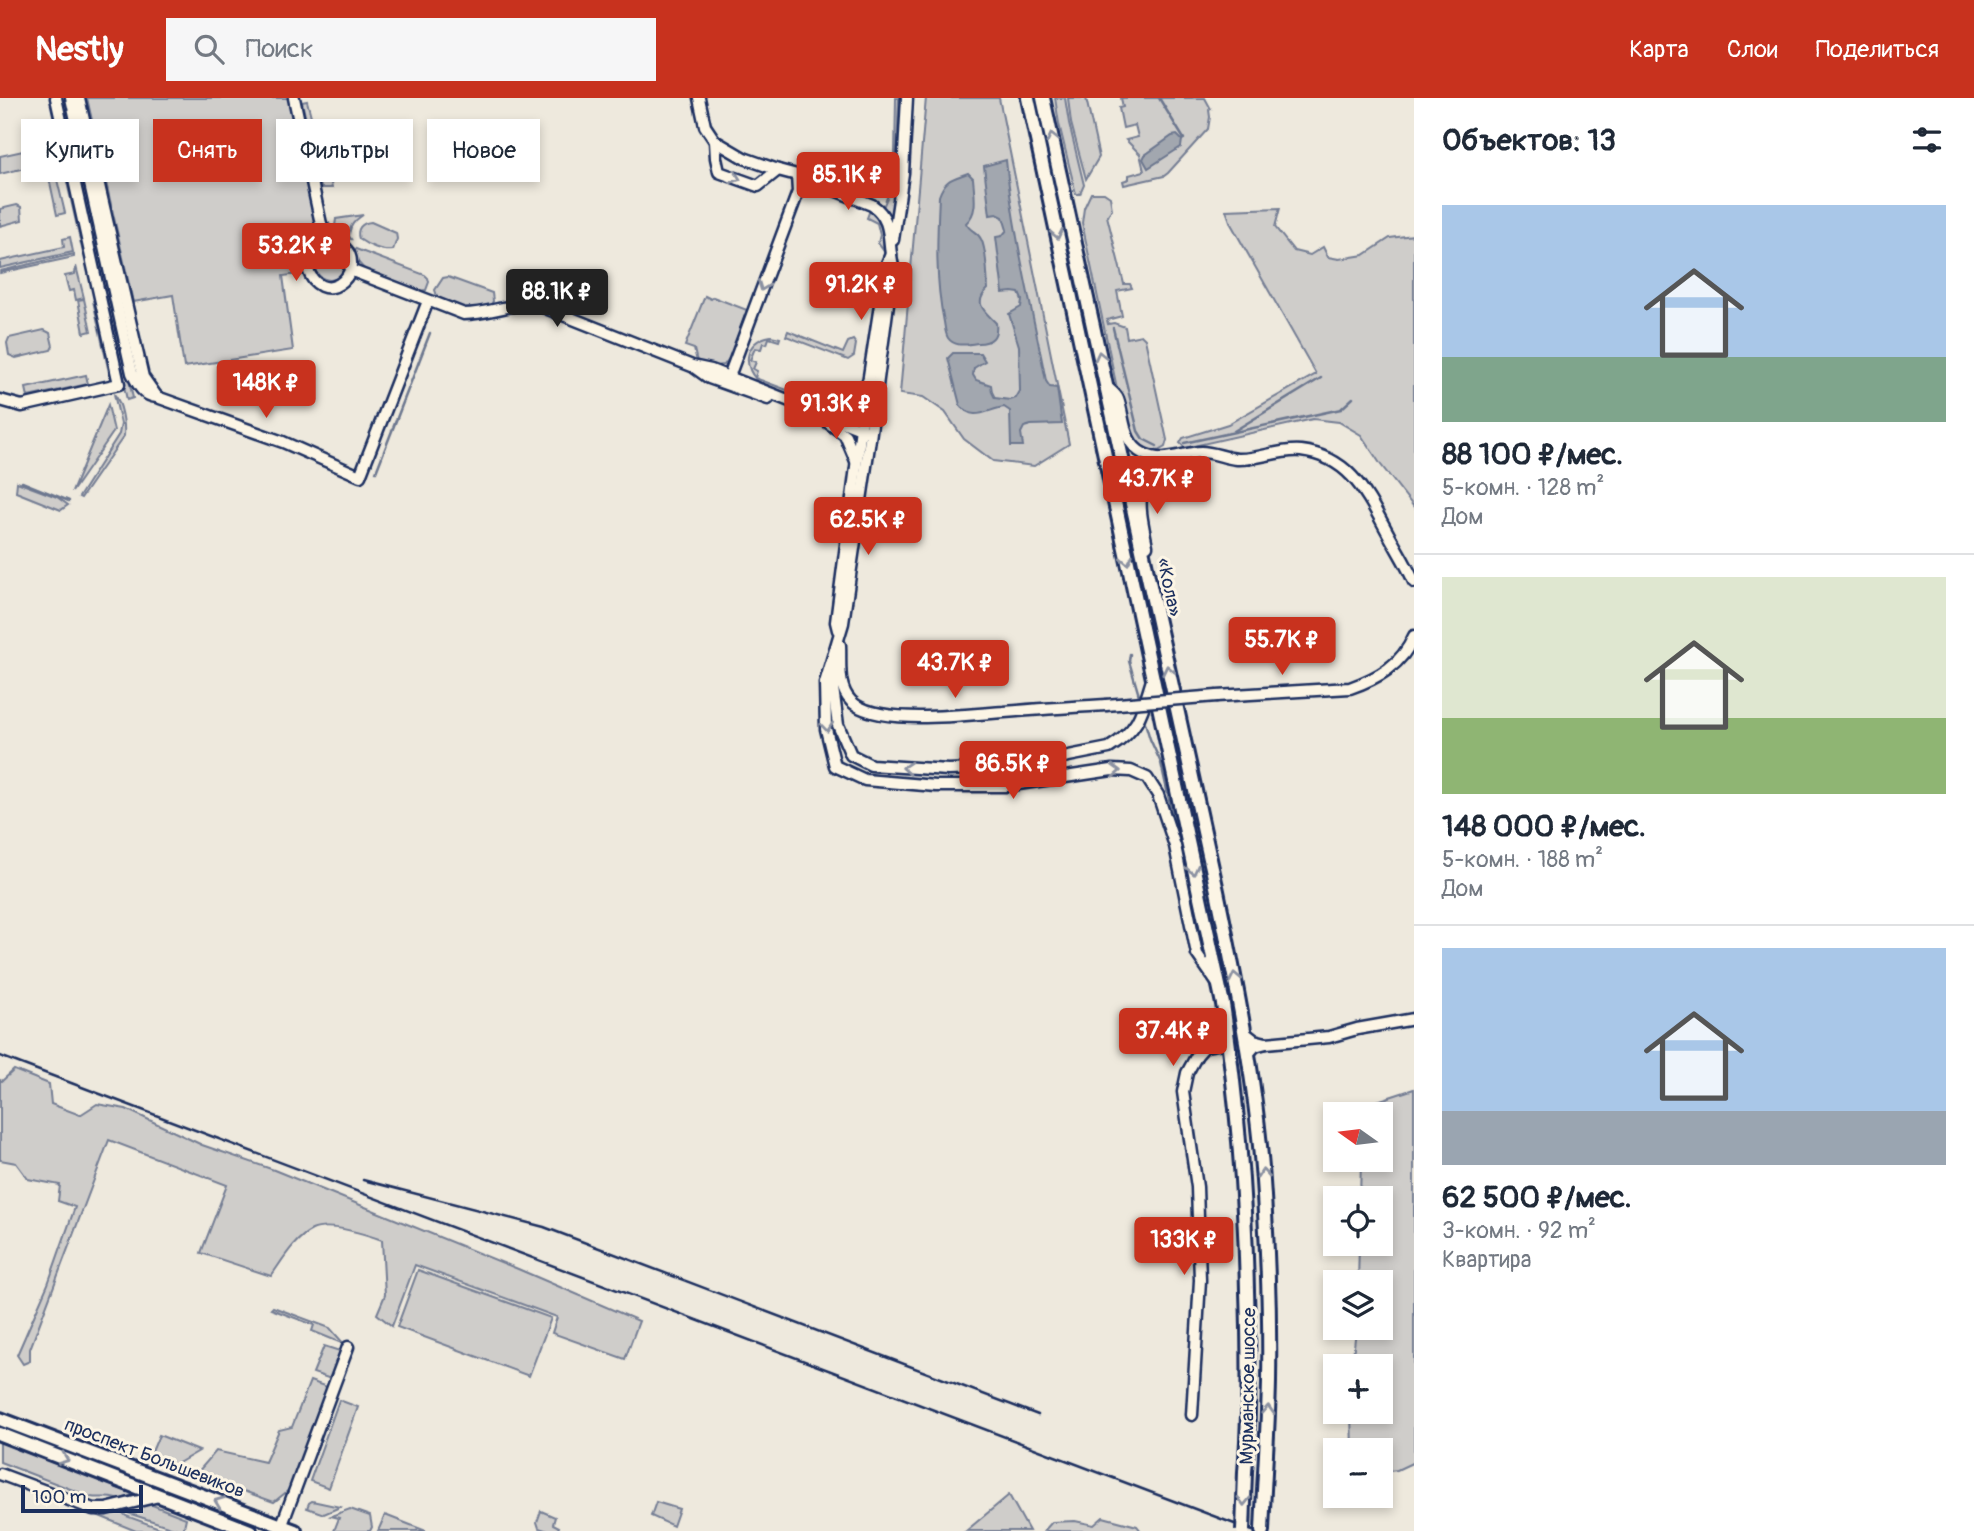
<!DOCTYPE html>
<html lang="ru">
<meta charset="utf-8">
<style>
:root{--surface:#fff;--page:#f6f6f7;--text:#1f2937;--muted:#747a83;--line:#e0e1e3;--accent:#c8321e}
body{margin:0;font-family:Pangolin,sans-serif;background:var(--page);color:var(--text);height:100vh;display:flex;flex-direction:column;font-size:26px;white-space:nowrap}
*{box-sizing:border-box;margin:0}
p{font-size:23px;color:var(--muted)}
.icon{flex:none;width:38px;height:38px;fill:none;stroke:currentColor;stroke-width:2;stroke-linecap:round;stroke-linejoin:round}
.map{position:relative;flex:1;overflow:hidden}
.panel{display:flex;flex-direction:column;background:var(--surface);width:560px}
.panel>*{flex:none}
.banner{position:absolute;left:21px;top:21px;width:665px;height:63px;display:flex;gap:14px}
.needle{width:46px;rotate:284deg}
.fabs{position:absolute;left:1323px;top:1004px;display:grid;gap:14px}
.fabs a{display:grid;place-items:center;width:70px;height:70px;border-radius:0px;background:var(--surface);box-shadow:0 4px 10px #0003;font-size:35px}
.scale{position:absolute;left:21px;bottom:18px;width:122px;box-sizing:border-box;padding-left:7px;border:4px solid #1b2f5e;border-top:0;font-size:19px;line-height:24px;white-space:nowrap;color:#1b2f5e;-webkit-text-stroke:5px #fcf5e5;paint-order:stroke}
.price{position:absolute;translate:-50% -60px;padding:0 16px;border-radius:7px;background:var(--accent);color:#fff;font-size:23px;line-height:46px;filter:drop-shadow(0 2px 4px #0008)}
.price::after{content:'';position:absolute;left:50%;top:42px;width:21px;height:16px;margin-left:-10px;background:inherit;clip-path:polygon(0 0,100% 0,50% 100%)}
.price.selected{background:#222;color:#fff}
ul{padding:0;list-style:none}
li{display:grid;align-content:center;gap:14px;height:371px;padding:0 28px}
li+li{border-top:2px solid var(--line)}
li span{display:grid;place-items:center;height:217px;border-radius:0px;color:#555}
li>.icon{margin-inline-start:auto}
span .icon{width:126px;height:126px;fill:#fffc;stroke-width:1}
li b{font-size:30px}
h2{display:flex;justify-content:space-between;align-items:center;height:84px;padding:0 28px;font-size:30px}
.pill{padding:0 24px;border-radius:0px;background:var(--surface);box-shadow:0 4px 10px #0003;font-size:24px;line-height:63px}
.pill.selected{background:var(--accent);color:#fff}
header{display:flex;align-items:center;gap:42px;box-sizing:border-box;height:98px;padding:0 35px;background:var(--accent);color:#fff}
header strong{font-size:33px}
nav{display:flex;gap:38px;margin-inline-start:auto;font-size:24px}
.search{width:490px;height:63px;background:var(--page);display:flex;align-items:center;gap:18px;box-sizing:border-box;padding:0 24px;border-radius:0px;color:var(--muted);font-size:26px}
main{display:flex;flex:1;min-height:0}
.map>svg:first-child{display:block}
</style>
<header>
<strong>Nestly</strong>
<div class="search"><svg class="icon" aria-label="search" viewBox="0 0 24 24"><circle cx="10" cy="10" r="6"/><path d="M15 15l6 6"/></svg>Поиск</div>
<nav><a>Карта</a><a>Слои</a><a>Поделиться</a></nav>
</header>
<main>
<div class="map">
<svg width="1414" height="1433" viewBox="0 0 1414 1433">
<rect width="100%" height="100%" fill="#eee9dd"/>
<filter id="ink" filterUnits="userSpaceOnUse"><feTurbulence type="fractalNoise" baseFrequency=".0143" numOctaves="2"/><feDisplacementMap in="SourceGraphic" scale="14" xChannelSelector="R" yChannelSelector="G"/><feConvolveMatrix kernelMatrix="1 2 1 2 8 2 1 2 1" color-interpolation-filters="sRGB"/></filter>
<g filter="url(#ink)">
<g fill="#cfcdca" stroke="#757e94" stroke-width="2">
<path d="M 87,0 L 289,0 L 315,127 L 317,127 L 315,141 L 305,152 L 300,166 L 297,168 L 299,176 L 283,178 L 293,252 L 184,269 L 173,197 L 133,204 Z"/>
<path d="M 896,0 L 899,0 L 896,79 L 890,126 L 878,105 L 884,107 L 895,79 L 888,76 L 895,56 Z"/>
<path d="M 926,0 L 999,0 L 1069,346 L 1034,368 L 993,363 L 964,341 L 945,314 L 923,299 L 900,296 Z"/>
<path d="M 1055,0 L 1065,0 L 1069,25 L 1084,87 L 1080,96 L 1076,96 L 1059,26 Z"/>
<path d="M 1068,0 L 1086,0 L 1099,59 L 1086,81 L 1071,25 Z"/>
<path d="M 1121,0 L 1205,0 L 1211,11 L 1209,12 L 1210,19 L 1208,31 L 1168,75 L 1164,78 L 1124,87 L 1123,83 L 1129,81 L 1129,77 L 1144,73 L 1140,56 L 1126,42 L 1138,39 L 1135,27 L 1123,30 L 1119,10 L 1123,9 Z"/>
<path d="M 67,3 L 109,191 L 103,192 L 61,4 Z"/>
<path d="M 307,3 L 312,22 L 317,21 L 332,90 L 321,90 L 302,4 Z"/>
<path d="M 57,40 L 60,42 L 84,147 L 83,155 Z"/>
<path d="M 48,41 L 55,72 L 48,73 L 46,65 L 0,76 L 0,58 L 46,48 Z"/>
<path d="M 55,73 L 65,115 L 57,117 L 48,75 Z"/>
<path d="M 1091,95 L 1104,95 L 1110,99 L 1112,111 L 1107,118 L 1124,186 L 1130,186 L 1132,190 L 1117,193 L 1122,218 L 1107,222 L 1108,226 L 1114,225 L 1125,229 L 1127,240 L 1141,237 L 1145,241 L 1167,342 L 1165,349 L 1158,353 L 1144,350 L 1135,344 L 1122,314 L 1082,125 L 1084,110 Z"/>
<path d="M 17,107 L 21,109 L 22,122 L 0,128 L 0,111 Z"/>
<path d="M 871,109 C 885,119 885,136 883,152 L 878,145 L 880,137 L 877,125 L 867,120 Z"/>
<path d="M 1280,110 L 1275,129 L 1294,153 L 1310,157 L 1323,149 L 1328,159 L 1339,161 L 1364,157 L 1390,140 L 1414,137 L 1414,409 L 1381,367 L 1361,337 L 1339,324 L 1313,321 L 1185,350 L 1180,345 L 1183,340 L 1228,326 L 1316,276 L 1231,126 L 1226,112 Z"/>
<path d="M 363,117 C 354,123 350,127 349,138 L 351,141 C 338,140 333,137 326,126 L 329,125 L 331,130 L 335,128 L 336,121 Z"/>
<path d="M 371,124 L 396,135 L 397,141 L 393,152 C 383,154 367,147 359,141 C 356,131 361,125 371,124 Z"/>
<path d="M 70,139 L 73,154 L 0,170 L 0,163 L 64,149 L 63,141 Z"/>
<circle cx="330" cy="166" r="16"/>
<path d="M 353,150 L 425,177 L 428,180 L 429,184 L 426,192 L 418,193 L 366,173 L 356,162 Z"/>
<path d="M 74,156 L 74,159 L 0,175 L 0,173 Z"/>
<path d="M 76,168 L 84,200 L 76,202 L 74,192 L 69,193 L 65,178 L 75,176 Z"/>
<path d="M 448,179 L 492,195 L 493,203 L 491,207 C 467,211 461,211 439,204 L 435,192 L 443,180 Z"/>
<path d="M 705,198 L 711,201 L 713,199 L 747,212 L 730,259 L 724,267 L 715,268 L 697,264 L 694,251 L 685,248 Z"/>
<path d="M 110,199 L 133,300 L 127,302 L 105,200 Z"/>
<path d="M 84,201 L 91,233 L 84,235 L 78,202 Z"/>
<path d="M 96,202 L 111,274 L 110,279 L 93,203 Z"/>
<path d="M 44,232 L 50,235 L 53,248 L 51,252 L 16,260 L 9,257 L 7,245 L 9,240 Z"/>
<path d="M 788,233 L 843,255 L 848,244 L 853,242 L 856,246 L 854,258 L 848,262 L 786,238 Z"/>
<path d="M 771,238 L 780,240 L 779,243 L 769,240 L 767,246 L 763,245 L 761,251 L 755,250 L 750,262 L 756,264 L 753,271 L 757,273 L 755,280 L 822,305 L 824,299 L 841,299 L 843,303 L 823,307 L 815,306 L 762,286 C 740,271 744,242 771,238 Z"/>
<path d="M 86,277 L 88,286 L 28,299 L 26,290 Z"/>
<path d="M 114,296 C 122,305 125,326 124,338 L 81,400 L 79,399 L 119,336 L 121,326 Z"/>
<path d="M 108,307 L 114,333 L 72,394 Z"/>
<path d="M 17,384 L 57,399 L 68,407 L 61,412 L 16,394 Z"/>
<path d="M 14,972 L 49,986 L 51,1006 L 80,1017 L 97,1006 L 126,1011 L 202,1047 L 274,1072 L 518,1171 L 639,1223 L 625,1261 L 552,1235 L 557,1219 L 415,1167 L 392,1228 L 377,1216 L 385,1197 L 382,1142 C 365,1136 329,1124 312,1132 C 294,1141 282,1163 271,1178 L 201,1155 L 227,1087 L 109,1042 L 30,1251 L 30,1263 L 23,1266 L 17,1257 L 48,1186 L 75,1109 L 58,1103 L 60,1087 L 28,1081 L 16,1065 L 0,1062 L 0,982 L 2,983 Z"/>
<path d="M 1414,991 L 1414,1364 L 1397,1372 L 1381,1374 L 1381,1353 L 1352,1353 L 1351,1314 L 1381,1314 L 1381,1269 L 1352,1269 L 1356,1230 L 1381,1230 L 1381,1185 L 1358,1185 L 1359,1146 L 1381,1146 L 1381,1101 L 1360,1101 L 1361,1062 L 1381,1062 L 1381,1017 L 1362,1017 L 1362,1008 Z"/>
<path d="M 418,1172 L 551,1220 L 529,1278 L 397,1229 Z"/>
<path d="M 273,1209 L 330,1230 L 344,1246 L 312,1233 L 314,1227 L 271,1211 Z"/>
<path d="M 324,1248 L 340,1253 L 343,1257 L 334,1282 L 313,1275 Z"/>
<path d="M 310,1283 L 330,1290 L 295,1387 L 274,1404 L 196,1376 L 216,1353 L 265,1364 L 279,1332 L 292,1329 Z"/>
<path d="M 339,1302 L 358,1309 L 329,1390 L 310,1383 Z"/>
<path d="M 159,1337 L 199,1353 L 170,1370 L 148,1363 Z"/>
<path d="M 0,1344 L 131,1395 L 132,1397 L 119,1402 C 112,1397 100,1401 91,1399 L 0,1364 Z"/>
<path d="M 1009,1397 L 1029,1433 L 966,1433 Z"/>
<path d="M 312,1403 L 340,1409 L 324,1416 L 307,1410 L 309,1405 Z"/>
<path d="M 656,1404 L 679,1411 L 673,1428 L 651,1418 Z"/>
<path d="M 147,1405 L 186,1420 L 183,1433 L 128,1415 L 124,1411 Z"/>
<path d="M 350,1411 L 370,1418 L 372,1429 L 370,1433 L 334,1433 L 339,1420 L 331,1418 Z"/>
<path d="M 120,1412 L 126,1418 L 168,1433 L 136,1433 L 92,1415 L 105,1416 Z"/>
<path d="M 541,1413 L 555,1419 L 553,1426 L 559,1429 L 557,1433 L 548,1433 L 539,1430 L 537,1424 Z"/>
<path d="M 385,1417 L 426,1433 L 378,1433 Z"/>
<path d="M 1103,1419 L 1137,1428 L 1141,1433 L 1044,1433 L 1052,1424 L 1075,1423 L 1094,1427 Z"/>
</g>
<g fill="#a2a7af" stroke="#6c778f" stroke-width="2">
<path d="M 1177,37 L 1182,42 L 1181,49 L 1148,70 L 1143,61 L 1145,57 L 1172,38 Z"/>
<path d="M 1006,62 C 1013,136 1032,210 1046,283 L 1050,289 L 1057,290 L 1062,326 L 1031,327 L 1024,329 L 1021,335 L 1023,348 L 1011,348 L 1010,313 L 1004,309 C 988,311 973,325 960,307 L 948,260 L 953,255 L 980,255 L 985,263 L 974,270 L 973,277 L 976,282 L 991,287 L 992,294 L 995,300 L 1010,302 L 1016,300 L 1020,293 L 1019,248 L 1009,216 L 1021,209 L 1022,202 L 1019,195 L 1012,194 L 1003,195 L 996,139 L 1002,138 L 1007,132 L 1003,119 L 997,116 L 990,117 L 984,68 Z"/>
<path d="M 968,75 L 973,80 C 974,95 979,114 966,125 C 969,133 977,133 981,141 C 987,152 987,178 988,191 C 972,206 986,214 996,225 C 998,239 991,245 978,245 C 968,246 955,250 948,240 C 945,235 945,229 944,224 C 935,182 937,140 939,98 C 945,81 952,81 968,75 Z"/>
</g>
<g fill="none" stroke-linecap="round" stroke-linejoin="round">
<g stroke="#6c778f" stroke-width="2.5">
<path d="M 1159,0 L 1184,41 L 1182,42"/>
<path d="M 1113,230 L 1138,333 L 1143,341 L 1157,348"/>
<path d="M 1234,333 L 1321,280"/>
<path d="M 1184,345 L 1341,311 L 1353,300"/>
<path d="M 376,374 L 430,235"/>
<path d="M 22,384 L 69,403"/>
<path d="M 1130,556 L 1129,563 L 1140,601"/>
<path d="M 1143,618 L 1150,641 L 1161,665 L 1178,742"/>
</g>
<g stroke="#1b2f5e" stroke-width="15">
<g id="minor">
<path d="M 71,0 L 132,275 C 138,287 143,298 157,299 L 283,344 L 360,378 L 428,203"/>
<path d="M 79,0 L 143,279 L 157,299"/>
<path d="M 294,0 L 321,126 L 320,136 L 315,147"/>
<path d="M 699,0 L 705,28 L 715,43 L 716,60 L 719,74 L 758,88 L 778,72"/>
<path d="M 715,43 L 744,60 L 778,72 L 797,77 L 872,107 C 894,122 887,144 893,168 L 870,341 L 843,525 L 825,585 L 826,631 L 835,668 L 865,682 L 936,688 L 1005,688 L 1112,672 L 1131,673 L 1147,680 L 1158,697 L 1175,748 L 1197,856 L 1217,885"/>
<path d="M 321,126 C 324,132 329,140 334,144 C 337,146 341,146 344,149 C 354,158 353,174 343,183 C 311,211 285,138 334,143"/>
<path d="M 893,142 L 903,75 L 907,0"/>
<path d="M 350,172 L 464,216 C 490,216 512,204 538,207 L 692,268 L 711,272 L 866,333"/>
<path d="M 695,270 L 709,280 L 768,301"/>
<path d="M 735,289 L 730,279 L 731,273 L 798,94 L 797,77"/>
<path d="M 1107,289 C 1111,293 1116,296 1118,301 C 1125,320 1122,345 1144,356 C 1164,366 1181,355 1201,354 C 1213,354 1225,360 1237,361 C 1258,362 1279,351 1301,353 C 1351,359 1367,397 1389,437 C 1397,452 1407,467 1414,484"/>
<path d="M 0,302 L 22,308 L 119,286 L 56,0"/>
<path d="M 817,311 C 842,308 850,302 867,285"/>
<path d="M 823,321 L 845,337 L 856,363"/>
<path d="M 1147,448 C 1140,411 1130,381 1171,362"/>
<path d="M 838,532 L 836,524 L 861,330 L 886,168 L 891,156"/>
<path d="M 840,547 C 841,566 837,589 851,603 C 876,629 970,616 1004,614 C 1038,611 1072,609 1106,607"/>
<path d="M 836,570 L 833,590 L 838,627 L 851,657 L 871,667 L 948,672 L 1008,670 L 1109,650 C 1140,631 1142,614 1152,582"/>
<path d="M 1217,598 L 1350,590 C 1378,580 1402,567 1414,538"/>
<path d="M 1245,935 L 1254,942 L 1266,945 L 1255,948 L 1248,956"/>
<path d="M 1266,945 L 1329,939 L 1357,931 L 1414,921"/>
<path d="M 1192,1317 L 1200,1182 L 1197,1089 L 1183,994 L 1187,975 L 1197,957 L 1205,948 L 1228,944"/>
<path d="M 0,1376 L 93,1411 L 106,1411 L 159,1398"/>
<path d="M 280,1432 L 348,1249"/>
</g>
</g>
<g stroke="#1b2f5e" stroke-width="18">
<g id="major">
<path d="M 1028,0 L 1223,906 C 1237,1001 1245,1096 1247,1193 C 1249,1253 1250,1314 1245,1374"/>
<path d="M 1043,0 L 1217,793 C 1238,894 1258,995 1264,1098 C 1268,1160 1270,1222 1269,1284 C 1268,1334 1264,1383 1262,1433"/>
<path d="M 0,1321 L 295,1433"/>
<path d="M 0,1336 L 250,1433"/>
</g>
</g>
<use href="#minor" stroke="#fcf5e5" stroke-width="10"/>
<use href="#major" stroke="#fcf5e5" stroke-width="12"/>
<g stroke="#1b2f5e" stroke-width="2.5">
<path d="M 0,958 L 1253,1433"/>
<path d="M 363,1082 L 544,1129 L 1038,1317"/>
</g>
<g stroke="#1b2f5e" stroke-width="15" stroke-linecap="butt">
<path id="minor-bridge" d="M 1106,607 L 1217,598"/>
</g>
<g stroke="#1b2f5e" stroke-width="18" stroke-linecap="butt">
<path id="major-bridge" d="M 1243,1433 L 1245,1374"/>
</g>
<use href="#minor-bridge" stroke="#fcf5e5" stroke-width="10"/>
<use href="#major-bridge" stroke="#fcf5e5" stroke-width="12"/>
</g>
<defs><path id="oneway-chevron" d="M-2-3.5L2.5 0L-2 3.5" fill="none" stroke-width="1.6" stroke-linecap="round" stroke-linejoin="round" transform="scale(1.75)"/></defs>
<g stroke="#8c92a2">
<use href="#oneway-chevron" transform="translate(1052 40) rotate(-103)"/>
<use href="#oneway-chevron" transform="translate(736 80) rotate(20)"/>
<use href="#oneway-chevron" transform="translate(1057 136) rotate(78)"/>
<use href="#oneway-chevron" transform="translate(763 188) rotate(111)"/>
<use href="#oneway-chevron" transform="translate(1100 258) rotate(-103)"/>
<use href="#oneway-chevron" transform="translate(1127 462) rotate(78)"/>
<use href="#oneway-chevron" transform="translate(1168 572) rotate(-102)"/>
<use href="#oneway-chevron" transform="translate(827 629) rotate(84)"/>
<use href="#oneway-chevron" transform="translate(907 670) rotate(-176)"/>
<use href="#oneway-chevron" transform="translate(1116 673) rotate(-2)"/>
<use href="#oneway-chevron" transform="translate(1193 772) rotate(77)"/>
<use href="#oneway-chevron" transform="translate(1235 879) rotate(-102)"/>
<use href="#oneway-chevron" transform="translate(1263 1076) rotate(-95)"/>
<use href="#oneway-chevron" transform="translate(1268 1312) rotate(-87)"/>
<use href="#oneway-chevron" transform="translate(64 1361) rotate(21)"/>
<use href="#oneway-chevron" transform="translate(1244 1403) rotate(92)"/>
<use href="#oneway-chevron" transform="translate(219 1404) rotate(-159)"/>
</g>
</g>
<g text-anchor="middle" stroke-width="6" stroke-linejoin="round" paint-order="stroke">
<g font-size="19" fill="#1b2f5e" stroke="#fcf5e5">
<text transform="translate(1170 489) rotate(78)" y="7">«Кола»</text>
<text transform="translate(1247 1288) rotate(-89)" y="7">Мурманское шоссе</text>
<text transform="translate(155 1359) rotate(21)" y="7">проспект Большевиков</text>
</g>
</g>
</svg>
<div class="fabs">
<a><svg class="needle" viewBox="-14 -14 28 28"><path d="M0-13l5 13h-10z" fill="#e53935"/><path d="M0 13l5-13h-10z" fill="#747a83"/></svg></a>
<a><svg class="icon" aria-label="locate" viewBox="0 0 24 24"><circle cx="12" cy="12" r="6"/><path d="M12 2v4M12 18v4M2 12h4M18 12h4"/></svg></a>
<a><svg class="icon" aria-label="layers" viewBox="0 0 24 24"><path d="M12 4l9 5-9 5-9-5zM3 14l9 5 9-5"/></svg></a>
<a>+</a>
<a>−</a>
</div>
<div class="scale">100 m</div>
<b class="price" style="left:848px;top:114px">85.1K ₽</b>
<b class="price" style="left:296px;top:185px">53.2K ₽</b>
<b class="price" style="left:861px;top:224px">91.2K ₽</b>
<b class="price selected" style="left:557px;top:231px">88.1K ₽</b>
<b class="price" style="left:266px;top:322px">148K ₽</b>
<b class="price" style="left:836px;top:343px">91.3K ₽</b>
<b class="price" style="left:1157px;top:418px">43.7K ₽</b>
<b class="price" style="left:868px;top:459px">62.5K ₽</b>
<b class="price" style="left:1282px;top:579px">55.7K ₽</b>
<b class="price" style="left:955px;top:602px">43.7K ₽</b>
<b class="price" style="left:1013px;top:703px">86.5K ₽</b>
<b class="price" style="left:1173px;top:970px">37.4K ₽</b>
<b class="price" style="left:1184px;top:1179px">133K ₽</b>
<div class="banner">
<a class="pill">Купить</a>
<a class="pill selected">Снять</a>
<a class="pill">Фильтры</a>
<a class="pill">Новое</a>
</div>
</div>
<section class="panel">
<h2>Объектов: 13<svg class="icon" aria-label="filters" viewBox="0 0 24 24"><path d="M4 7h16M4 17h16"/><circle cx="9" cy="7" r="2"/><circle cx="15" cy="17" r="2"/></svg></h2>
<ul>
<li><span style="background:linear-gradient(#a9c7e8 70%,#7fa58c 0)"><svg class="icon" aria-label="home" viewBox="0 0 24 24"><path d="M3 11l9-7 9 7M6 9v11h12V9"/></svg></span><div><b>88 100 ₽/мес.</b><p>5-комн. · 128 m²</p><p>Дом</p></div></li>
<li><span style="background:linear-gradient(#dfe7d0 65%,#8fb573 0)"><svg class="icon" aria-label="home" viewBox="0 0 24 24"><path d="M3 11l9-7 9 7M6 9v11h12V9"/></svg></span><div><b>148 000 ₽/мес.</b><p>5-комн. · 188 m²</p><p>Дом</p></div></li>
<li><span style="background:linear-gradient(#a9c7e8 75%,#9aa5b1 0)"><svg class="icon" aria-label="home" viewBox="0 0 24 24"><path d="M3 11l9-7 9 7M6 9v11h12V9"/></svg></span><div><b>62 500 ₽/мес.</b><p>3-комн. · 92 m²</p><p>Квартира</p></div></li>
</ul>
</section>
</main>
